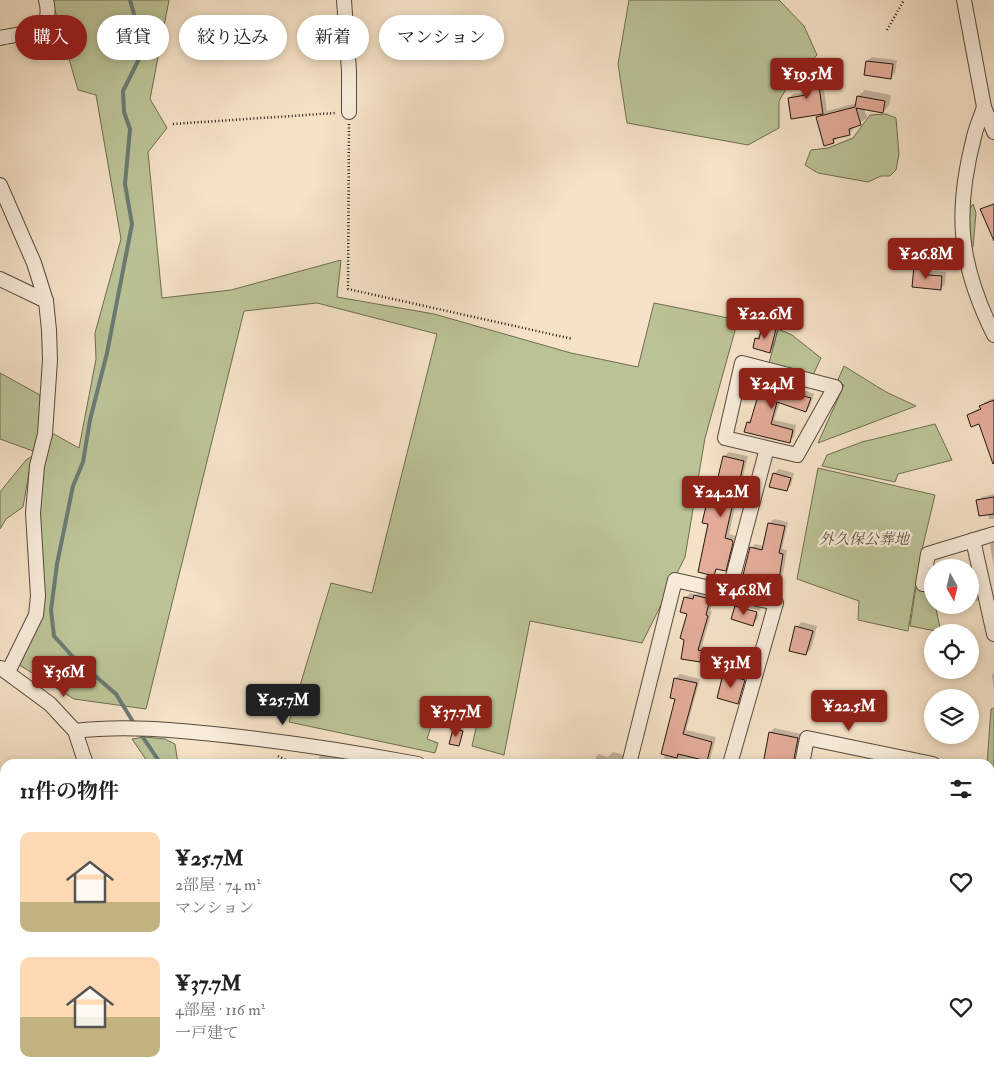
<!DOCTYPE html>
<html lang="ja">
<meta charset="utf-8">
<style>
:root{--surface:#fff;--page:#f2f2f2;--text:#222;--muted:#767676;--accent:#8f2418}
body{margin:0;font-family:"IM FELL Double Pica","Noto Serif JP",serif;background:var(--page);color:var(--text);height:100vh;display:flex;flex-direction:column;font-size:19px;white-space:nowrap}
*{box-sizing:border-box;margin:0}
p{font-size:16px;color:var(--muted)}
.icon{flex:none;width:28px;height:28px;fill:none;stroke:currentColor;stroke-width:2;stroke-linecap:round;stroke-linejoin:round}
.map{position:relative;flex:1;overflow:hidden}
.details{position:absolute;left:0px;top:759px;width:995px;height:321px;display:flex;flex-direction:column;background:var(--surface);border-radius:15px 15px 0 0;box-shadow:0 2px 8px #0003}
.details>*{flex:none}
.top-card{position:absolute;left:15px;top:15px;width:500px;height:45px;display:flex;gap:10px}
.needle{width:32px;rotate:172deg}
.buttons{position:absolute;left:924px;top:559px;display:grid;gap:10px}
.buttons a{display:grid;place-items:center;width:55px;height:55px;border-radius:50%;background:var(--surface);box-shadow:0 2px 8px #0003;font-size:25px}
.price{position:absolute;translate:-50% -42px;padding:0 11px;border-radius:5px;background:var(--accent);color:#fff;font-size:16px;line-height:32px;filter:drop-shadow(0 1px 2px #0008)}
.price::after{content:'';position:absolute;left:50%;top:30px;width:15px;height:11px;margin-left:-8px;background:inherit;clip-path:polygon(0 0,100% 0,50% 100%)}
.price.active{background:#222;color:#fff}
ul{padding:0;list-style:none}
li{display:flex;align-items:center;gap:15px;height:125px;padding:0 20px}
li span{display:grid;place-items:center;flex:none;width:140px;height:100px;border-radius:10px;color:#555}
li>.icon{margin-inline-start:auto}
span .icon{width:60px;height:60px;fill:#fffc;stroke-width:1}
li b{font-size:21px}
h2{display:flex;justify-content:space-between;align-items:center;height:60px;padding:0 20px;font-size:21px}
.pill{padding:0 18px;border-radius:22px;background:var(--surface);box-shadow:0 2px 8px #0003;font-size:18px;line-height:45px}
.pill.active{background:var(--accent);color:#fff}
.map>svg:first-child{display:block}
</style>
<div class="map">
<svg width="994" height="1079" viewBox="0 0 994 1079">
<rect width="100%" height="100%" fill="#f5e2c7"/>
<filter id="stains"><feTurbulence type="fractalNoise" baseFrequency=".004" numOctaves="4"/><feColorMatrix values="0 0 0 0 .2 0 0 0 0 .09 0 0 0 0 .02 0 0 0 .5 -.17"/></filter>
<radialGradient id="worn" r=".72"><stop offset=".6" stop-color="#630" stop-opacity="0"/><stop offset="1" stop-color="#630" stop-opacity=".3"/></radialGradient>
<g fill="#bbc396" stroke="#6e6c52">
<path d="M 52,0 L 169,0 L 150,99 L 167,128 L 148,152 L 162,298 L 231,290 L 341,260 L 337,297 L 434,314 L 571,353 L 638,367 L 654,303 L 738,320 L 705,438 L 685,557 L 642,643 L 530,621 L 504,755 L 472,746 L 476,728 L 435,714 L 427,739 L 438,743 L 435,753 L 289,722 L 331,583 L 372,593 L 437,334 L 317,303 L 244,311 L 146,709 L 74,699 L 13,661 L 36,605 L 33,495 L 50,432 L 79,448 L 96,359 L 95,333 L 121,239 L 96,95 L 78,90 Z"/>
<path d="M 629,0 L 779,0 L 804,26 L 817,55 L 791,81 L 779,101 L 779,128 L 748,145 L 627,123 L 618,64 Z"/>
<path d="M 886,114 L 896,118 L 899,154 L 896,170 L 890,176 L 881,176 L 868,182 L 818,173 L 805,165 L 811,150 L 828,148 L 853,138 L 870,115 Z"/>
<path d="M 973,204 L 976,213 L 973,247 L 967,246 L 967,213 Z"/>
<path d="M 778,329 L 792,335 L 821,358 L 813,375 L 769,363 Z"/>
<path d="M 844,366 L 886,392 L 916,406 L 818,443 L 844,385 L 837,382 Z"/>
<path d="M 0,373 L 40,395 L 40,427 L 33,451 L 0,439 Z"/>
<path d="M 935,424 L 952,460 L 898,474 L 895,482 L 822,466 L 827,455 L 862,442 Z"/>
<path d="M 32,456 L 23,507 L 6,519 L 0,529 L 0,492 L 26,460 Z"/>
<path d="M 818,468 L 935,495 L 920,558 L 908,631 L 858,620 L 859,601 L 797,579 Z"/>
<path d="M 916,587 L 932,592 L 932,605 L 935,605 L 941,632 L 910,626 Z"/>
<path d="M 994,708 L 994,858 L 990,857 L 990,764 L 987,764 L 991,709 Z"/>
<path d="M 144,737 L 165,739 L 175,744 L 178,764 L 149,764 L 132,739 Z"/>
<path d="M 990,1053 L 994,1053 L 994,1079 L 907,1079 L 892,1075 L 990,1075 Z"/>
<path d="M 523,1075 L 638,1075 L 644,1079 L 525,1079 Z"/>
<path d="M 655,1075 L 798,1075 L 761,1079 L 651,1079 Z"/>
</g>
<g fill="#0003">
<path d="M 872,57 L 897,60 L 895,73 L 891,77 L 867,61 Z"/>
<path d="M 821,70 L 827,111 L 857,103 L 858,96 L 865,90 L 891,95 L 889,105 L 883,112 L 864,108 L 867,118 L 856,125 L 849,134 L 839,136 L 834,142 L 818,118 L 823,113 L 789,98 L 793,94 L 807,92 L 804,76 L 808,72 Z"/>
<path d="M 920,262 L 928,263 L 928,268 L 932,268 L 932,271 L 946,272 L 945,284 L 940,289 L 915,267 Z"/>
<path d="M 768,322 L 780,325 L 774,347 L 770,351 L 756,339 Z"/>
<path d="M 753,377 L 786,384 L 788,382 L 805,387 L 804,390 L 814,394 L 810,406 L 806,411 L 780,402 L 774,420 L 796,425 L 794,437 L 789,441 L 748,422 L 752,418 L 758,398 L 749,382 Z"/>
<path d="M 994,398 L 994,452 L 979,423 L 968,415 L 981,407 L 985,402 Z"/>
<path d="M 729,452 L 748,456 L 741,485 L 747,486 L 743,499 L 739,503 L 736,503 L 729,534 L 736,536 L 737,538 L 730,565 L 725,570 L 718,568 L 713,575 L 707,507 L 713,503 L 724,456 Z"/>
<path d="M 779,469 L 794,473 L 791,485 L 787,490 L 774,474 Z"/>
<path d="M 994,494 L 994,519 L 989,519 L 988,514 L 978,501 L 982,497 Z"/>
<path d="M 774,519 L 788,522 L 782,549 L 787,550 L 781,587 L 776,591 L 751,548 L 755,544 L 764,546 L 769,523 Z"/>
<path d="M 994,541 L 994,567 L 990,545 Z"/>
<path d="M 980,588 L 981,597 L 977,601 L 970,602 L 970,590 Z"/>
<path d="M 700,591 L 714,595 L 710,611 L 712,611 L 702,646 L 706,647 L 704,656 L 699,660 L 685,598 L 690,593 L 696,595 Z"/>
<path d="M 741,602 L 761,607 L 760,611 L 737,605 Z"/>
<path d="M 737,605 L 737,608 L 759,614 L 757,620 L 752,624 L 733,619 Z"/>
<path d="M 801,622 L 817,626 L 811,649 L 806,654 L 797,627 Z"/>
<path d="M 729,670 L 745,675 L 738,699 L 741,699 L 749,676 L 742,698 L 738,702 L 724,675 Z"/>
<path d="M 994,672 L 994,690 L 992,675 Z"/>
<path d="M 680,674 L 700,679 L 686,730 L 716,737 L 709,764 L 663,764 L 677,699 L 675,679 Z"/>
<path d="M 456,727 L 464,730 L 459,745 L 454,729 Z"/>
<path d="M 774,728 L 802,734 L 799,747 L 783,764 L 763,764 L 770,733 Z"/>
<path d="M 324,752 L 369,760 L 369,764 L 317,764 L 319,757 Z"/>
<path d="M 613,752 L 624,755 L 621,764 L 592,764 L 598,754 L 608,757 Z"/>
<path d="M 146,759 L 148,764 L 136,764 Z"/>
<path d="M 820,760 L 839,761 L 839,764 L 816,764 Z"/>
</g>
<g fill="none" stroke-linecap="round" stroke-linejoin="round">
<g stroke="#6b7a74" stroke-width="4">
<path d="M 130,0 L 142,42 L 140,57 L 123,91 L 124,112 L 130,129 L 125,184 L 132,224 L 107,353 L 90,420 L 83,462 L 73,486 L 57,564 L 51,610 L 54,636 L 72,656 L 116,694 L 135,725"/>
<path d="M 140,733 L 161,764"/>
<path d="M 529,1075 L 530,1079"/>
<path d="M 606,1075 L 610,1079"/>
<path d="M 977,1075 L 994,1078"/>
<path d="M 555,1079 L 558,1075"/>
<path d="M 675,1079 L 676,1075"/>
</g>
</g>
<g fill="#e4ac99" stroke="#21160f">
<path d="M 866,61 L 893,64 L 891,79 L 864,75 Z"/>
<path d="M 817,73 L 823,114 L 791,119 L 788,98 L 806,95 L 803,75 Z"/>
<path d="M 857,96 L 885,101 L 883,113 L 856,108 L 861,125 L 849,129 L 850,135 L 833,139 L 834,143 L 824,146 L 816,117 L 855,107 Z"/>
<path d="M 994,204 L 994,241 L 980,209 Z"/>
<path d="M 914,266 L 924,268 L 924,272 L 928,273 L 928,275 L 942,276 L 941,290 L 912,287 Z"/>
<path d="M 762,326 L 776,329 L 770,353 L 753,348 L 755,338 L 759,339 Z"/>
<path d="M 748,381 L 782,388 L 783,386 L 802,392 L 800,395 L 811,398 L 806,412 L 777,402 L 771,424 L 793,430 L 790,443 L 744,432 L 747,422 L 750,423 L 757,399 L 748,397 L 748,394 L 745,393 Z"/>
<path d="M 994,400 L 994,463 L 993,464 L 979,424 L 971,427 L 967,415 L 981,409 L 979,406 Z"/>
<path d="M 723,456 L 744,461 L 738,489 L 743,491 L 739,505 L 733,503 L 725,538 L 732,540 L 733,543 L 726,571 L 716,569 L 714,576 L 698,572 L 708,524 L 702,523 L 706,506 L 711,507 Z"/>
<path d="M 773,473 L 791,478 L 787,491 L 769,487 Z"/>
<path d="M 994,497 L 994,514 L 979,516 L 976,500 Z"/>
<path d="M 768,523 L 785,526 L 779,553 L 783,554 L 777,592 L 761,589 L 763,583 L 742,579 L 750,547 L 762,550 Z"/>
<path d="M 694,595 L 710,599 L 706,615 L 708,616 L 698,650 L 702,651 L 700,662 L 681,659 L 684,640 L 680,638 L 687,614 L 680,612 L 684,597 L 693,599 Z"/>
<path d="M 735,606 L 757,612 L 753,626 L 731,619 Z"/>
<path d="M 795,626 L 813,631 L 806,655 L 789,651 Z"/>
<path d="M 723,674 L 745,680 L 738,704 L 717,698 Z"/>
<path d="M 674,678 L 697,683 L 683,734 L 712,742 L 707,761 L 678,754 L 677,758 L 661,754 L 675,699 L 670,698 Z"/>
<path d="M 453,729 L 463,731 L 459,746 L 449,744 Z"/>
<path d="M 769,732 L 798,738 L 793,764 L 763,764 Z"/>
</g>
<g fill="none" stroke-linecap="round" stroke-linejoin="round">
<g stroke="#56493d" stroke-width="16">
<g id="minor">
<path d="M 344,0 L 349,71 L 349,112"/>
<path d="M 964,0 L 984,107 L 994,132"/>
<path d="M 0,38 C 26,32 55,35 46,0"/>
<path d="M 984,107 C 981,117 976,127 974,137 C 954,214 959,264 994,335"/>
<path d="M 0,185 L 34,263 L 46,301 L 49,330 L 50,360 L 45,434 L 37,466 L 33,513 L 38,596 L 36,615 L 8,672"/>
<path d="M 0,279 L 46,301"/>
<path d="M 973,540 L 994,634"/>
<path d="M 923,584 L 928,554 L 994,534"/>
<path d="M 729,592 L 767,448 L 797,455 L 835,387 L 742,363 L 725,438 L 767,448"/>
<path d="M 1,668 L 50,704 L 75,731 L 86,764"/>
<path d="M 75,731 C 125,725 173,730 223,735 C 288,742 353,752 418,764"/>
<path d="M 629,764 L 675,580 L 776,603 L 730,764"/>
<path d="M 802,764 L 807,738 L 933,764"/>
<path d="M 990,865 L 994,866"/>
<path d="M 0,1014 L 5,1015"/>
<path d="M 201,1075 L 203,1079"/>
</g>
</g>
<g stroke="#21160f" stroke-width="2.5" stroke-dasharray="1 2.5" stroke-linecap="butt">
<path d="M 887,30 L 904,0"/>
<path d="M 173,124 L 336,113"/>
<path d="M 349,124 L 348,289 L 573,339"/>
<path d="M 278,756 L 294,764"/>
<path d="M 990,961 L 994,961"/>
<path d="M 0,1050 L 5,1043"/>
</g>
<use href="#minor" stroke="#f8ecdb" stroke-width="14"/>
</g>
<g text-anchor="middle" stroke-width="4.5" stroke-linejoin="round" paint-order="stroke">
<g font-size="15" font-style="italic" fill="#57533e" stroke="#f8ecdb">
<text x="864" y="544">外久保公葬地</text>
</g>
</g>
<rect width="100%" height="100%" filter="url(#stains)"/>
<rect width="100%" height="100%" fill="url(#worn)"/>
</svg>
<div class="buttons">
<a><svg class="needle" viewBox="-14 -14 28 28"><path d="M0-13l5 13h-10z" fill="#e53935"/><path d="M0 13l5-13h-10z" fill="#767676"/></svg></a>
<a><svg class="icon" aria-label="locate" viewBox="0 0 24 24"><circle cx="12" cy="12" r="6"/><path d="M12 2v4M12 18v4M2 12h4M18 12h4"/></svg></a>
<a><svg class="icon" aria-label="layers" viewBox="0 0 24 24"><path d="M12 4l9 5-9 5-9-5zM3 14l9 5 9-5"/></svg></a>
</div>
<b class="price" style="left:807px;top:100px">¥19.5M</b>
<b class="price" style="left:926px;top:280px">¥26.8M</b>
<b class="price" style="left:765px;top:340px">¥22.6M</b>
<b class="price" style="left:772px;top:410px">¥24M</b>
<b class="price" style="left:721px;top:518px">¥24.2M</b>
<b class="price" style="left:744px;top:616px">¥46.8M</b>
<b class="price" style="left:731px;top:689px">¥31M</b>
<b class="price" style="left:64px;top:698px">¥36M</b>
<b class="price active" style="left:283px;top:726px">¥25.7M</b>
<b class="price" style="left:849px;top:732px">¥22.5M</b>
<b class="price" style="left:456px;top:738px">¥37.7M</b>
<div class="top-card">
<a class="pill active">購入</a>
<a class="pill">賃貸</a>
<a class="pill">絞り込み</a>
<a class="pill">新着</a>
<a class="pill">マンション</a>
</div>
<section class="details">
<h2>11件の物件<svg class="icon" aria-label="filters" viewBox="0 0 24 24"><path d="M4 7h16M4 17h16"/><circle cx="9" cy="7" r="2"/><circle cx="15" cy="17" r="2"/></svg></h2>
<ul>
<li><span style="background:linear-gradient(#ffd9b3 70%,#c2b280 0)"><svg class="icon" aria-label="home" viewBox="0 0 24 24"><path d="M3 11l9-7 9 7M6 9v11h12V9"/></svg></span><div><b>¥25.7M</b><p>2部屋 · 74 m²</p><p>マンション</p></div><svg class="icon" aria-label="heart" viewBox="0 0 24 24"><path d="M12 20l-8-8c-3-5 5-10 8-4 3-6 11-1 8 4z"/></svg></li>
<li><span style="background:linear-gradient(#ffd9b3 60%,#c2b280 0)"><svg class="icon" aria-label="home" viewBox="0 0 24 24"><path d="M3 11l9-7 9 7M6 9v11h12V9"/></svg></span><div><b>¥37.7M</b><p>4部屋 · 116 m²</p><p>一戸建て</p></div><svg class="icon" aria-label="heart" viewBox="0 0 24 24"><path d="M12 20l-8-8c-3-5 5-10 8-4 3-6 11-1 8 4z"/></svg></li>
</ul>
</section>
</div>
